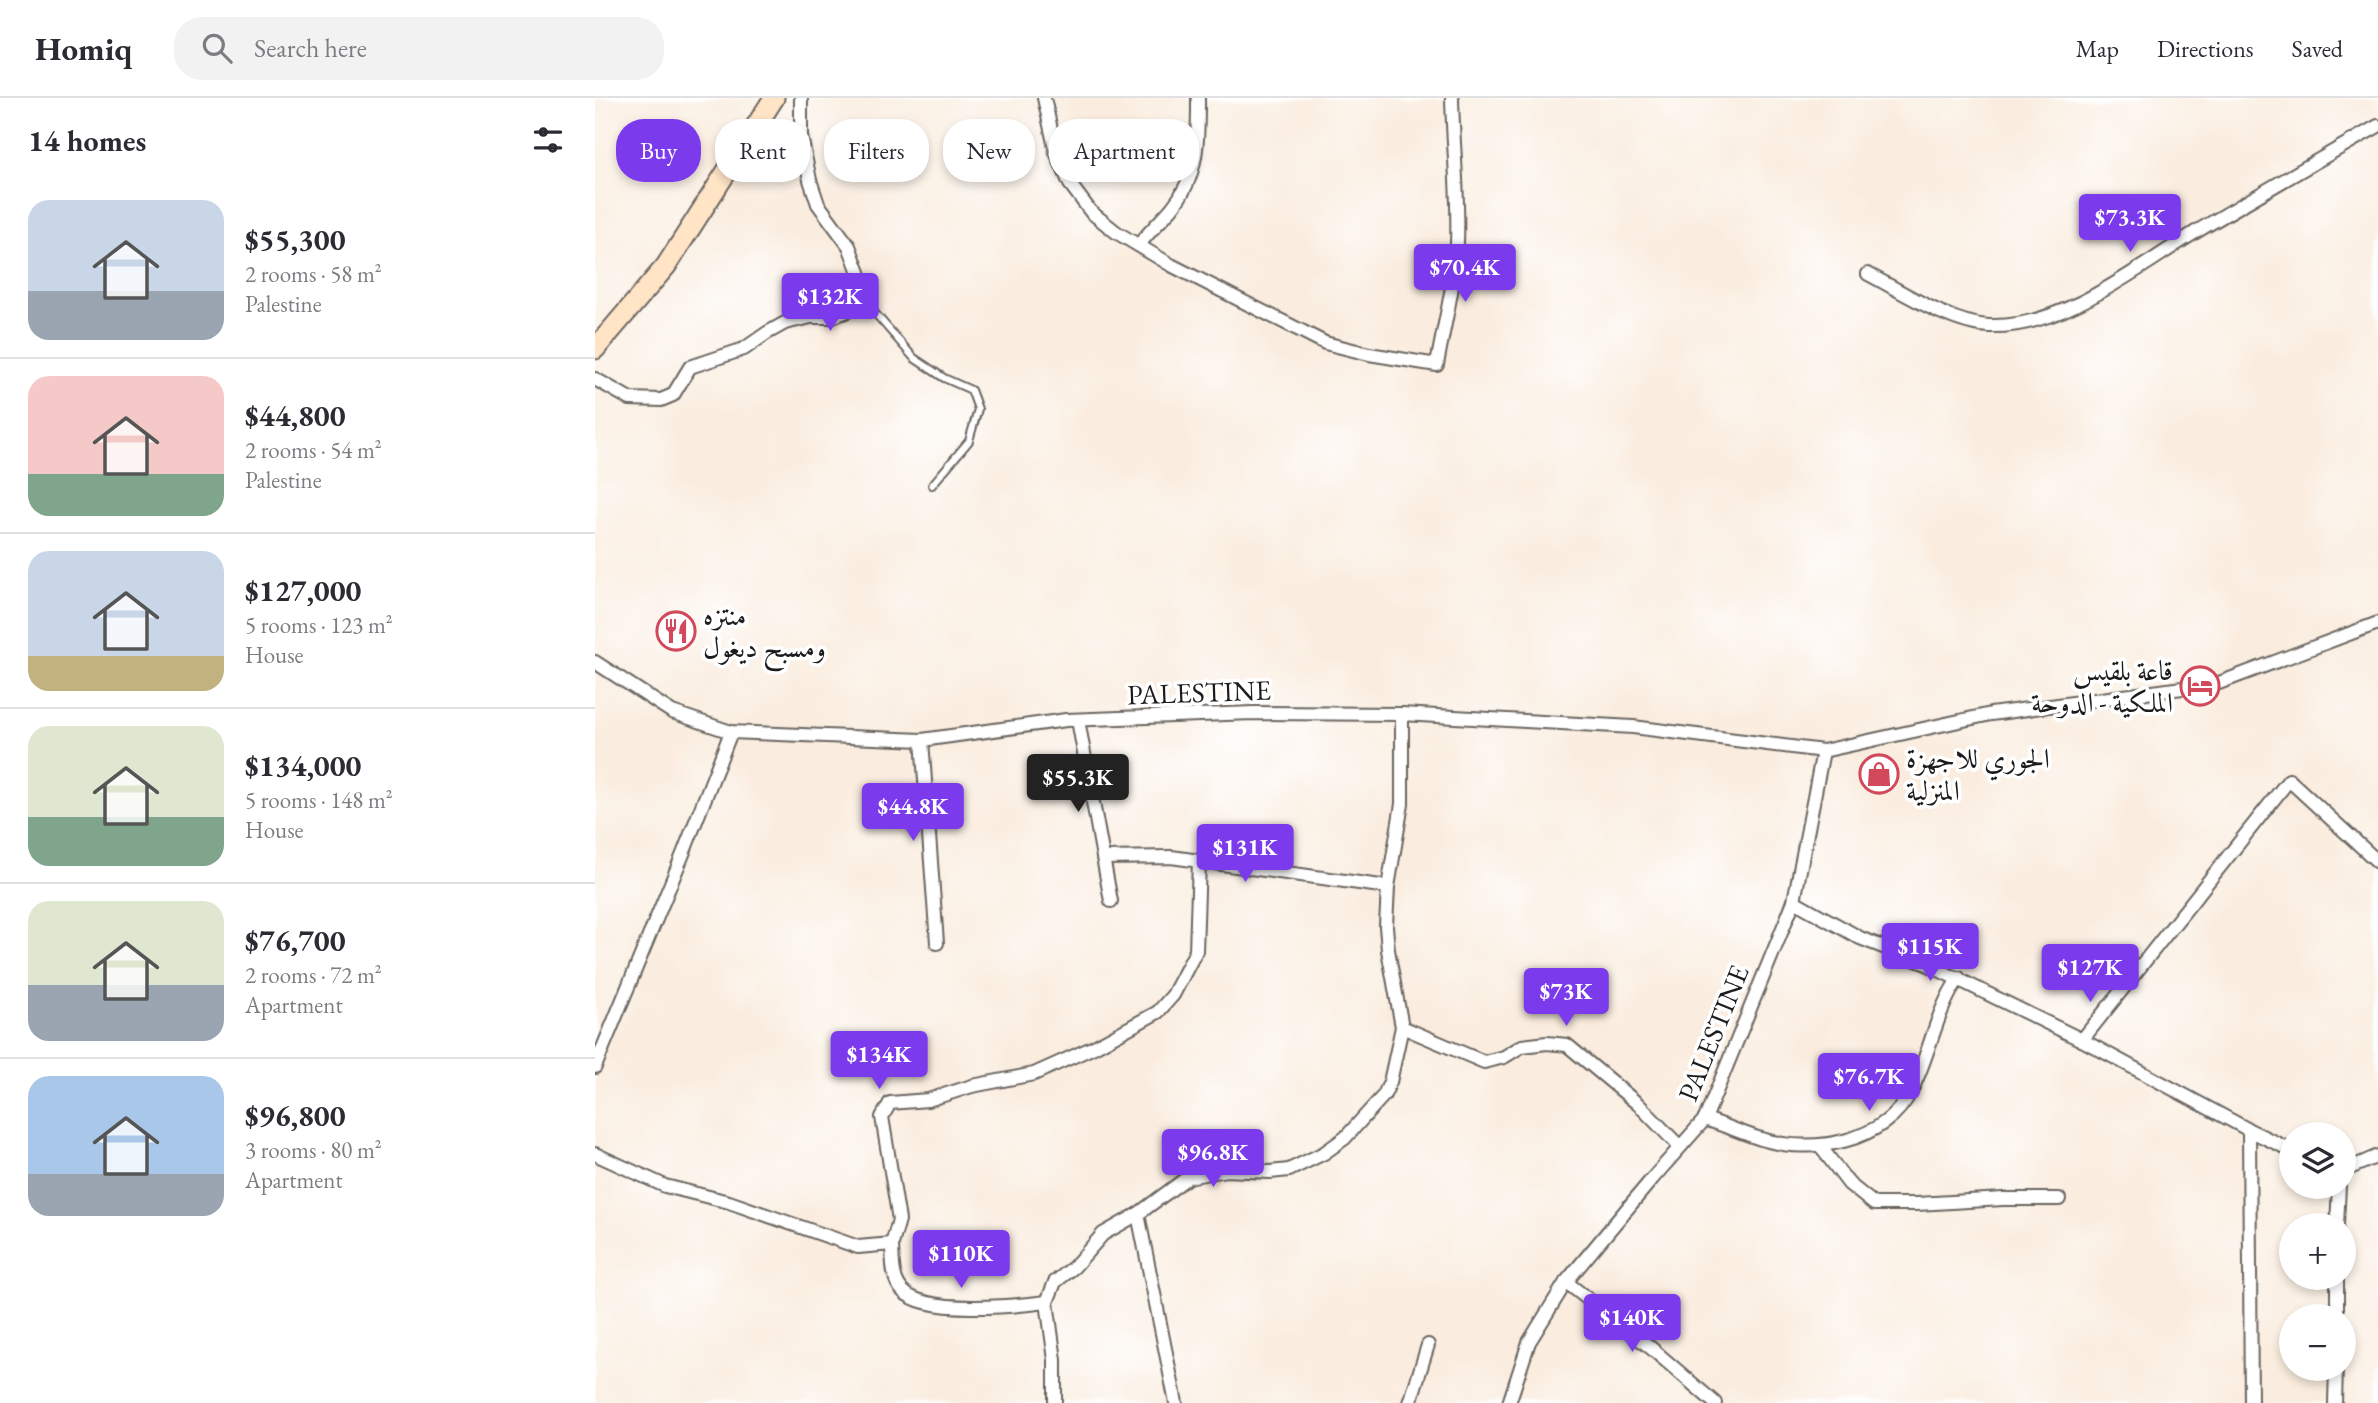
<!DOCTYPE html>
<meta charset="utf-8">
<style>
:root{--surface:#fff;--page:#f2f2f3;--text:#2b2b33;--muted:#7c7c81;--line:#e1e1e2;--accent:#7c3aed}
body{margin:0;font-family:"EB Garamond",Amiri,serif;background:var(--page);color:var(--text);height:100vh;display:flex;flex-direction:column;font-size:26px;white-space:nowrap}
*{box-sizing:border-box;margin:0}
p{font-size:23px;color:var(--muted)}
.icon{flex:none;width:38px;height:38px;fill:none;stroke:currentColor;stroke-width:2;stroke-linecap:round;stroke-linejoin:round}
.map{position:relative;flex:1;overflow:hidden}
.side{display:flex;flex-direction:column;background:var(--surface);width:595px}
.side>*{flex:none}
.top-card{position:absolute;left:21px;top:21px;width:665px;height:63px;display:flex;gap:14px}
.buttons{position:absolute;left:1684px;top:1024px;display:grid;gap:14px}
.buttons a{display:grid;place-items:center;width:77px;height:77px;border-radius:50%;background:var(--surface);box-shadow:0 4px 10px #0003;font-size:35px}
.price{position:absolute;translate:-50% -60px;padding:0 16px;border-radius:7px;background:var(--accent);color:#fff;font-size:23px;line-height:46px;filter:drop-shadow(0 2px 4px #0008)}
.price::after{content:'';position:absolute;left:50%;top:42px;width:21px;height:16px;margin-left:-10px;background:inherit;clip-path:polygon(0 0,100% 0,50% 100%)}
.price.selected{background:#222;color:#fff}
ul{padding:0;list-style:none}
li{display:flex;align-items:center;gap:21px;height:175px;padding:0 28px}
li+li{border-top:2px solid var(--line)}
li span{display:grid;place-items:center;flex:none;width:196px;height:140px;border-radius:21px;color:#555}
li>.icon{margin-inline-start:auto}
span .icon{width:84px;height:84px;fill:#fffc;stroke-width:1}
li b{font-size:30px}
h2{display:flex;justify-content:space-between;align-items:center;height:84px;padding:0 28px;font-size:30px}
.pill{padding:0 24px;border-radius:28px;background:var(--surface);box-shadow:0 4px 10px #0003;font-size:24px;line-height:63px}
.pill.selected{background:var(--accent);color:#fff}
header{display:flex;align-items:center;gap:42px;box-sizing:border-box;height:98px;padding:0 35px;background:var(--surface);border-bottom:2px solid var(--line)}
header strong{font-size:33px}
nav{display:flex;gap:38px;margin-inline-start:auto;font-size:24px}
.search{width:490px;height:63px;background:var(--page);display:flex;align-items:center;gap:18px;box-sizing:border-box;padding:0 24px;border-radius:28px;color:var(--muted);font-size:26px}
main{display:flex;flex:1;min-height:0}
.map>svg:first-child{display:block}
</style>
<header>
<strong>Homiq</strong>
<div class="search"><svg class="icon" aria-label="search" viewBox="0 0 24 24"><circle cx="10" cy="10" r="6"/><path d="M15 15l6 6"/></svg>Search here</div>
<nav><a>Map</a><a>Directions</a><a>Saved</a></nav>
</header>
<main>
<section class="side">
<h2>14 homes<svg class="icon" aria-label="filters" viewBox="0 0 24 24"><path d="M4 7h16M4 17h16"/><circle cx="9" cy="7" r="2"/><circle cx="15" cy="17" r="2"/></svg></h2>
<ul>
<li><span style="background:linear-gradient(#c9d6e8 65%,#9aa5b1 0)"><svg class="icon" aria-label="home" viewBox="0 0 24 24"><path d="M3 11l9-7 9 7M6 9v11h12V9"/></svg></span><div><b>$55,300</b><p>2 rooms · 58 m²</p><p>Palestine</p></div></li>
<li><span style="background:linear-gradient(#f6c9c9 70%,#7fa58c 0)"><svg class="icon" aria-label="home" viewBox="0 0 24 24"><path d="M3 11l9-7 9 7M6 9v11h12V9"/></svg></span><div><b>$44,800</b><p>2 rooms · 54 m²</p><p>Palestine</p></div></li>
<li><span style="background:linear-gradient(#c9d6e8 75%,#c2b280 0)"><svg class="icon" aria-label="home" viewBox="0 0 24 24"><path d="M3 11l9-7 9 7M6 9v11h12V9"/></svg></span><div><b>$127,000</b><p>5 rooms · 123 m²</p><p>House</p></div></li>
<li><span style="background:linear-gradient(#dfe7d0 65%,#7fa58c 0)"><svg class="icon" aria-label="home" viewBox="0 0 24 24"><path d="M3 11l9-7 9 7M6 9v11h12V9"/></svg></span><div><b>$134,000</b><p>5 rooms · 148 m²</p><p>House</p></div></li>
<li><span style="background:linear-gradient(#dfe7d0 60%,#9aa5b1 0)"><svg class="icon" aria-label="home" viewBox="0 0 24 24"><path d="M3 11l9-7 9 7M6 9v11h12V9"/></svg></span><div><b>$76,700</b><p>2 rooms · 72 m²</p><p>Apartment</p></div></li>
<li><span style="background:linear-gradient(#a9c7e8 70%,#9aa5b1 0)"><svg class="icon" aria-label="home" viewBox="0 0 24 24"><path d="M3 11l9-7 9 7M6 9v11h12V9"/></svg></span><div><b>$96,800</b><p>3 rooms · 80 m²</p><p>Apartment</p></div></li>
</ul>
</section>
<div class="map">
<svg width="1783" height="1305" viewBox="0 0 1783 1305">
<rect width="100%" height="100%" fill="#fff"/>
<filter id="ink" filterUnits="userSpaceOnUse"><feTurbulence type="fractalNoise" baseFrequency=".0143" numOctaves="2"/><feDisplacementMap in="SourceGraphic" scale="14" xChannelSelector="R" yChannelSelector="G"/><feConvolveMatrix kernelMatrix="1 2 1 2 8 2 1 2 1" color-interpolation-filters="sRGB"/></filter>
<filter id="wash" filterUnits="userSpaceOnUse"><feTurbulence type="fractalNoise" baseFrequency=".00686" numOctaves="4" result="noise"/><feDisplacementMap in="SourceGraphic" scale="28" xChannelSelector="R" yChannelSelector="G"/><feGaussianBlur stdDeviation="1.57" result="paint"/><feColorMatrix in="noise" values="0 0 0 0 0 0 0 0 0 0 0 0 0 0 0 0 0 1.4 0 .05"/><feComposite in="paint" operator="in"/></filter>
<g filter="url(#wash)">
<rect width="100%" height="100%" fill="#faeddf"/>
</g>
<g filter="url(#ink)">
<g fill="none" stroke-linecap="round" stroke-linejoin="round">
<g stroke="#6a6560" stroke-width="10">
<path id="lane" d="M 265,198 L 319,260 L 349,280 L 376,292 L 383,311 L 374,343 L 337,387"/>
</g>
<g stroke="#6a6560" stroke-width="16">
<g id="street">
<path d="M 449,0 L 461,54 L 475,86 L 496,114 L 521,134 L 576,167 L 730,245 L 774,256 L 842,267 C 849,226 860,186 862,145 C 864,96 858,48 857,0"/>
<path d="M 544,147 C 554,133 566,123 577,110 C 604,77 603,41 603,0"/>
<path d="M 1273,176 C 1308,194 1356,226 1394,228 C 1466,231 1541,171 1599,135 C 1660,99 1721,63 1783,28"/>
<path d="M 0,281 L 35,301 L 66,302 L 78,297 L 95,269 L 149,251 L 172,235 L 190,225 L 216,219 L 237,219 L 253,213 L 265,198 L 265,177 L 254,148 L 223,106 L 215,82 L 206,38 L 206,0"/>
<path d="M 0,564 L 77,614 L 136,634 L 327,642 L 471,622 L 658,615 L 807,616 L 1038,629 L 1228,653 L 1396,616 L 1624,585 L 1783,525"/>
<path d="M 483,622 L 516,803"/>
<path d="M 327,642 L 342,845"/>
<path d="M 508,760 L 576,759 L 793,789"/>
<path d="M 1199,803 L 1265,840 L 1334,867 L 1487,942"/>
<path d="M 807,929 L 889,964 L 909,959 L 927,948 L 952,945 L 972,947 L 1043,1006 L 1085,1049"/>
<path d="M 0,969 L 88,756 L 136,634"/>
<path d="M 1110,1021 C 1129,1027 1147,1035 1166,1041 C 1217,1057 1290,1045 1316,993 C 1335,957 1340,914 1364,880"/>
<path d="M 1654,1032 L 1656,1305"/>
<path d="M 1225,1048 L 1254,1086 L 1279,1106 L 1322,1106 L 1408,1101 L 1464,1101"/>
<path d="M 1696,1052 L 1654,1032 L 1487,942 L 1694,682 L 1783,764"/>
<path d="M 0,1056 L 70,1088 L 134,1104 L 263,1149 L 297,1146 L 304,1122 L 287,1019 L 295,1005 L 333,1002 L 377,988 L 439,976 L 499,949 L 563,914 L 578,897 L 601,853 L 604,763"/>
<path d="M 1748,1073 L 1783,1058"/>
<path d="M 543,1116 L 581,1305"/>
<path d="M 1742,1127 L 1744,1088"/>
<path d="M 297,1146 C 298,1161 296,1181 308,1193 C 330,1217 421,1208 452,1204"/>
<path d="M 1742,1180 L 1742,1218"/>
<path d="M 971,1184 L 1056,1250 L 1120,1305"/>
<path d="M 460,1305 L 460,1262 L 452,1204 L 460,1184 L 479,1169 L 508,1136 L 543,1116 L 593,1079 L 631,1072 L 675,1074 L 694,1072 L 729,1055 L 750,1040 L 789,997 L 795,984 L 807,929 L 793,852 L 791,828 L 793,789 L 807,706 L 807,616"/>
<path d="M 815,1305 L 833,1247"/>
<path d="M 914,1305 L 934,1244 L 971,1184 L 1057,1081 L 1110,1021 L 1199,803 L 1228,653"/>
<path d="M 1740,1305 L 1741,1270"/>
</g>
</g>
<g stroke="#6a6560" stroke-width="23">
<path id="secondary" d="M 0,251 L 71,168 L 179,0"/>
</g>
<use href="#lane" stroke="#fff" stroke-width="6"/>
<use href="#street" stroke="#fff" stroke-width="12"/>
<use href="#secondary" stroke="#ffe4c6" stroke-width="19"/>
</g>
</g>
<defs>
<g id="restaurant-ring" transform="scale(2.0125)"><circle r="9.5" fill="#fff" stroke="#d1495b" stroke-width="1.5"/><path d="M-5-6h1v4h1v-4h1v4h1v-4h1v5L-1.5 .5V6h-2V.5L-5-1ZM5-6V6H3V1.5H1.5Q1.5-4 5-6Z" fill="#d1495b"/></g>
<g id="hotel-ring" transform="scale(2.0125)"><circle r="9.5" fill="#fff" stroke="#d1495b" stroke-width="1.5"/><path d="M-6-4.5h1.5V1H6V5H4.5V3h-9V5H-6ZM-4 0a1.8 1.8 0 1 1 3.6 0ZM.5 0V-2.5h3Q6-2.5 6 0Z" fill="#d1495b"/></g>
<g id="shop-ring" transform="scale(2.0125)"><circle r="9.5" fill="#fff" stroke="#d1495b" stroke-width="1.5"/><path d="M-5-2.5h2.3a2.7 3.5 0 0 1 5.4 0H5L5.5 6h-11ZM-1.5-2.5h3a1.5 2.3 0 0 0-3 0Z" fill="#d1495b"/></g>
</defs>
<g fill-rule="evenodd">
<use href="#restaurant-ring" x="81" y="533"/>
<use href="#hotel-ring" x="1605" y="588"/>
<use href="#shop-ring" x="1284" y="676"/>
</g>
<g text-anchor="middle" stroke-width="7" stroke-linejoin="round" paint-order="stroke">
<g font-size="28" fill="#1c1c1c" stroke="#fff" text-anchor="start">
<text x="108" y="527">منتزه<tspan x="108" dy="32">ومسبح ديغول</tspan></text>
<text x="1578" y="582" text-anchor="end">قاعة بلقيس<tspan x="1578" dy="32">الملكية - الدوحة</tspan></text>
<text x="1311" y="670">الجوري للاجهزة<tspan x="1311" dy="32">المنزلية</tspan></text>
</g>
<g font-size="28" fill="#1c1c1c" stroke="#fff">
<text transform="translate(604 594) rotate(-2)" y="10">PALESTINE</text>
<text transform="translate(1118 935) rotate(-68)" y="10">PALESTINE</text>
</g>
</g>
</svg>
<div class="buttons">
<a><svg class="icon" aria-label="layers" viewBox="0 0 24 24"><path d="M12 4l9 5-9 5-9-5zM3 14l9 5 9-5"/></svg></a>
<a>+</a>
<a>−</a>
</div>
<b class="price" style="left:1535px;top:156px">$73.3K</b>
<b class="price" style="left:870px;top:206px">$70.4K</b>
<b class="price" style="left:235px;top:235px">$132K</b>
<b class="price selected" style="left:483px;top:716px">$55.3K</b>
<b class="price" style="left:318px;top:745px">$44.8K</b>
<b class="price" style="left:650px;top:786px">$131K</b>
<b class="price" style="left:1335px;top:885px">$115K</b>
<b class="price" style="left:1495px;top:906px">$127K</b>
<b class="price" style="left:971px;top:930px">$73K</b>
<b class="price" style="left:284px;top:993px">$134K</b>
<b class="price" style="left:1274px;top:1015px">$76.7K</b>
<b class="price" style="left:618px;top:1091px">$96.8K</b>
<b class="price" style="left:366px;top:1192px">$110K</b>
<b class="price" style="left:1037px;top:1256px">$140K</b>
<div class="top-card">
<a class="pill selected">Buy</a>
<a class="pill">Rent</a>
<a class="pill">Filters</a>
<a class="pill">New</a>
<a class="pill">Apartment</a>
</div>
</div>
</main>
